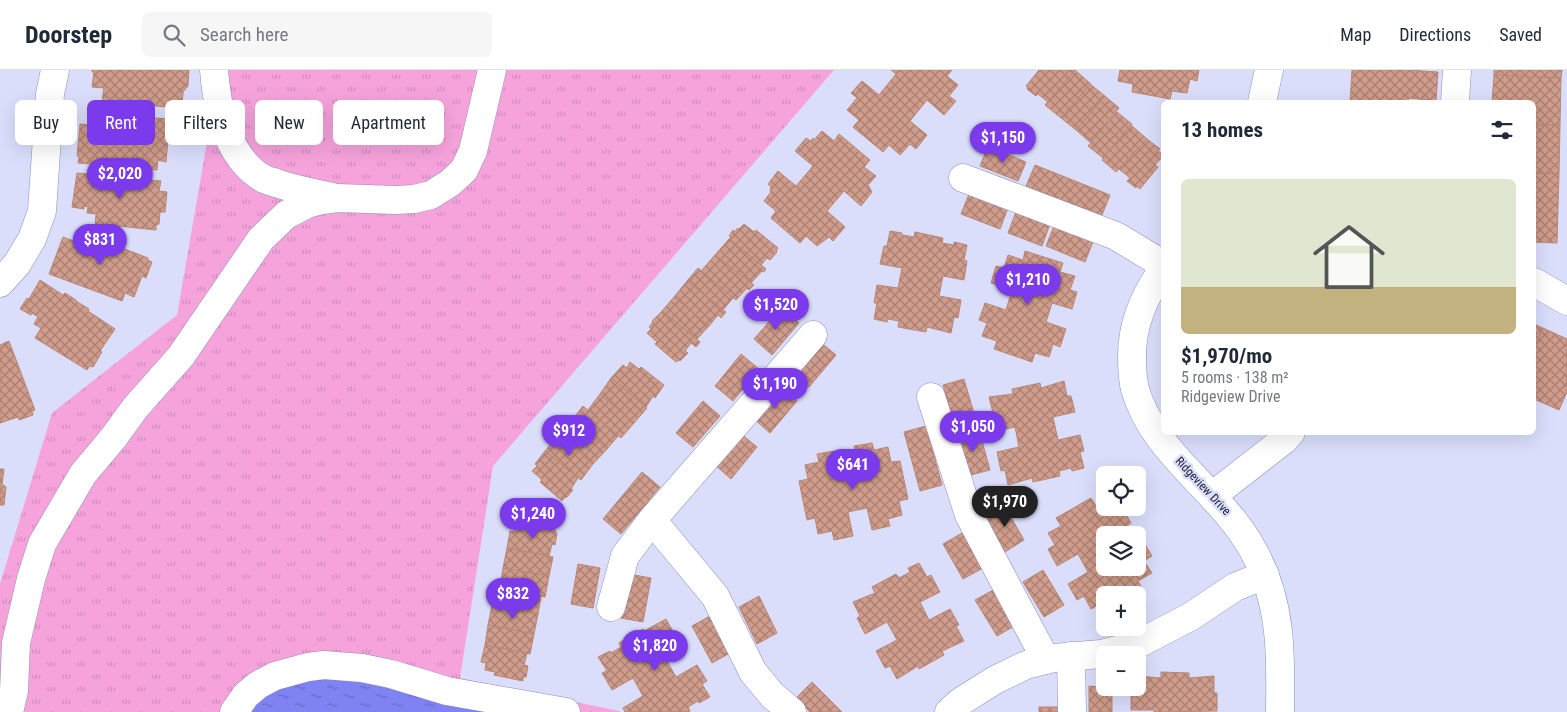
<!DOCTYPE html>
<meta charset="utf-8">
<style>
:root{--surface:#fff;--page:#f6f6f7;--text:#1f2937;--muted:#747a83;--line:#e0e1e3;--accent:#7c3aed}
body{margin:0;font-family:"Roboto Condensed",sans-serif;background:var(--page);color:var(--text);height:100vh;display:flex;flex-direction:column;font-size:19px;white-space:nowrap}
*{box-sizing:border-box;margin:0}
p{font-size:16px;color:var(--muted)}
.icon{flex:none;width:28px;height:28px;fill:none;stroke:currentColor;stroke-width:2;stroke-linecap:round;stroke-linejoin:round}
.map{position:relative;flex:1;overflow:hidden}
.sheet{position:absolute;left:1161px;top:30px;width:375px;height:335px;display:flex;flex-direction:column;background:var(--surface);border-radius:8px;box-shadow:0 5px 20px #0002}
.sheet>*{flex:none}
.top-card{position:absolute;left:15px;top:30px;width:475px;height:45px;display:flex;gap:10px}
.buttons{position:absolute;left:1096px;top:396px;display:grid;gap:10px}
.buttons a{display:grid;place-items:center;width:50px;height:50px;border-radius:8px;background:var(--surface);box-shadow:0 5px 20px #0002;font-size:25px}
.price{position:absolute;translate:-50% -42px;padding:0 11px;border-radius:18px;background:var(--accent);color:#fff;font-size:16px;line-height:32px;filter:drop-shadow(0 1px 2px #0008)}
.price::after{content:'';position:absolute;left:50%;top:30px;width:15px;height:11px;margin-left:-8px;background:inherit;clip-path:polygon(0 0,100% 0,50% 100%)}
.price.current{background:#222;color:#fff}
ul{padding:0;list-style:none}
li{display:grid;align-content:center;gap:10px;height:265px;padding:0 20px}
li span{display:grid;place-items:center;height:155px;border-radius:8px;color:#555}
li>.icon{margin-inline-start:auto}
span .icon{width:90px;height:90px;fill:#fffc;stroke-width:1}
li b{font-size:21px}
h2{display:flex;justify-content:space-between;align-items:center;height:60px;padding:0 20px;font-size:21px}
.chip{padding:0 18px;border-radius:8px;background:var(--surface);box-shadow:0 5px 20px #0002;font-size:18px;line-height:45px}
.chip.current{background:var(--accent);color:#fff}
header{display:flex;align-items:center;gap:30px;box-sizing:border-box;height:70px;padding:0 25px;background:var(--surface);border-bottom:1px solid var(--line)}
header strong{font-size:24px}
nav{display:flex;gap:28px;margin-inline-start:auto;font-size:18px}
.search{width:350px;height:45px;background:var(--page);display:flex;align-items:center;gap:12px;box-sizing:border-box;padding:0 18px;border-radius:8px;color:var(--muted);font-size:19px}
.map>svg:first-child{display:block}
</style>
<header>
<strong>Doorstep</strong>
<div class="search"><svg class="icon" aria-label="search" viewBox="0 0 24 24"><circle cx="10" cy="10" r="6"/><path d="M15 15l6 6"/></svg>Search here</div>
<nav><a>Map</a><a>Directions</a><a>Saved</a></nav>
</header>
<div class="map">
<svg width="1567" height="642" viewBox="0 0 1567 642">
<defs>
<pattern id="grass-tufts" width="24" height="20" patternUnits="userSpaceOnUse" patternTransform="scale(1.25)"><rect width="24" height="20" fill="#f6a3dc"/><path d="M3 7l-1-3M5 7V3M7 7l1-3M15 17l-1-3M17 17v-4M19 17l1-3" fill="none" stroke="#d28cbd"/></pattern>
<pattern id="water-ripples" width="26" height="14" patternUnits="userSpaceOnUse" patternTransform="scale(1.25)"><rect width="26" height="14" fill="#7e82f2"/><path d="M2 4q2-2 4 0t4 0M15 11q2-2 4 0t4 0" fill="none" stroke="#676ac4"/></pattern>
<pattern id="building-cross-hatch" width="8" height="8" patternUnits="userSpaceOnUse" patternTransform="scale(1.25)"><rect width="8" height="8" fill="#d09c8b"/><path d="M0 0l8 8M0 8l8-8" fill="none" stroke="#a87f72"/></pattern>
</defs>
<rect width="100%" height="100%" fill="#dadefb"/>
<path fill="url(#grass-tufts)" d="M 214,0 L 834,0 L 493,396 L 460,608 L 619,641 L 620,642 L 0,642 L 0,514 L 52,343 L 177,245 L 210,55 Z"/>
<path fill="url(#water-ripples)" d="M 319,607 L 347,607 L 473,635 L 483,642 L 250,642 L 259,627 L 286,614 Z"/>
<g fill="url(#building-cross-hatch)" stroke="#b98776">
<path d="M 92,0 L 189,0 L 188,16 L 183,22 L 182,35 L 178,34 L 177,38 L 102,31 L 104,18 L 92,17 L 94,2 L 92,2 Z"/>
<path d="M 891,0 L 952,0 L 947,6 L 958,15 L 949,26 L 956,31 L 944,45 L 927,30 L 910,51 L 927,65 L 916,79 L 910,74 L 900,85 L 889,75 L 883,82 L 853,57 L 859,50 L 847,40 L 857,28 L 851,23 L 862,11 L 879,25 L 896,4 Z"/>
<path d="M 1039,0 L 1076,0 L 1048,32 L 1038,24 L 1036,26 L 1027,19 L 1028,18 L 1026,16 Z"/>
<path d="M 1075,0 L 1091,14 L 1061,48 L 1045,35 Z"/>
<path d="M 1120,0 L 1199,0 L 1197,11 L 1190,9 L 1187,23 L 1172,21 L 1170,29 L 1132,22 L 1133,14 L 1118,11 Z"/>
<path d="M 1352,0 L 1408,0 L 1438,2 L 1436,31 L 1409,28 L 1408,32 L 1350,32 Z"/>
<path d="M 1494,0 L 1562,0 L 1561,8 L 1494,5 Z"/>
<path d="M 1494,5 L 1561,8 L 1560,55 L 1534,55 L 1534,32 L 1492,32 Z"/>
<path d="M 1090,14 L 1105,26 L 1076,60 L 1061,48 Z"/>
<path d="M 1105,26 L 1119,38 L 1091,73 L 1076,60 Z"/>
<path d="M 1117,42 L 1132,54 L 1103,88 L 1088,76 Z"/>
<path d="M 95,44 L 170,49 L 170,54 L 174,54 L 172,69 L 168,69 L 166,92 L 158,90 L 157,100 L 78,93 L 79,86 L 77,86 L 80,54 L 94,55 Z"/>
<path d="M 1131,55 L 1147,69 L 1116,102 L 1102,90 Z"/>
<path d="M 1534,55 L 1560,55 L 1559,104 L 1534,103 Z"/>
<path d="M 822,61 L 834,71 L 839,64 L 870,90 L 864,97 L 876,106 L 868,115 L 872,122 L 861,136 L 844,121 L 827,141 L 845,157 L 833,171 L 829,167 L 817,176 L 806,166 L 800,173 L 771,148 L 776,141 L 764,131 L 771,122 L 770,120 L 771,117 L 768,114 L 778,101 L 796,116 L 813,96 L 795,81 L 806,68 L 811,71 L 813,68 L 814,70 Z"/>
<path d="M 1147,69 L 1160,79 L 1158,81 L 1164,85 L 1155,95 L 1158,97 L 1140,119 L 1137,116 L 1136,118 L 1127,111 L 1130,108 L 1119,99 Z"/>
<path d="M 988,76 L 1026,92 L 1018,111 L 980,96 Z"/>
<path d="M 1035,95 L 1110,125 L 1102,145 L 1026,116 Z"/>
<path d="M 77,103 L 100,105 L 100,103 L 110,104 L 129,106 L 129,108 L 161,111 L 159,121 L 167,122 L 165,142 L 160,142 L 159,154 L 156,155 L 156,160 L 108,155 L 108,157 L 95,156 L 96,144 L 87,143 L 88,137 L 84,136 L 84,139 L 72,137 Z"/>
<path d="M 1534,103 L 1559,104 L 1557,173 L 1534,172 Z"/>
<path d="M 969,124 L 1008,138 L 1000,159 L 961,144 Z"/>
<path d="M 1016,142 L 1050,154 L 1042,176 L 1008,163 Z"/>
<path d="M 744,154 L 754,162 L 756,160 L 778,178 L 776,181 L 777,182 L 770,190 L 767,188 L 761,195 L 729,169 L 731,167 L 729,166 L 733,160 L 734,162 L 738,158 L 739,159 Z"/>
<path d="M 1054,156 L 1093,172 L 1085,192 L 1046,176 Z"/>
<path d="M 78,161 L 148,188 L 148,190 L 152,192 L 146,208 L 142,206 L 134,227 L 125,223 L 122,231 L 49,204 L 63,167 L 74,171 Z"/>
<path d="M 890,161 L 902,163 L 902,165 L 914,167 L 915,162 L 943,168 L 942,173 L 954,175 L 954,172 L 967,175 L 964,190 L 967,191 L 964,210 L 943,206 L 939,226 L 961,230 L 958,248 L 954,247 L 951,263 L 927,257 L 926,262 L 898,257 L 899,251 L 888,249 L 887,252 L 874,249 L 877,233 L 874,233 L 877,215 L 898,218 L 902,198 L 880,194 L 884,176 L 887,176 Z"/>
<path d="M 729,169 L 766,199 L 764,202 L 762,201 L 751,213 L 715,185 Z"/>
<path d="M 1025,181 L 1063,193 L 1060,202 L 1075,206 L 1070,220 L 1077,222 L 1072,239 L 1052,233 L 1046,252 L 1066,259 L 1060,277 L 1053,274 L 1049,287 L 1035,283 L 1032,292 L 994,279 L 997,271 L 982,266 L 987,253 L 979,250 L 985,233 L 1006,240 L 1012,220 L 991,213 L 996,196 L 1004,198 L 1008,185 L 1023,190 Z"/>
<path d="M 715,185 L 754,215 L 749,220 L 747,218 L 736,230 L 701,201 Z"/>
<path d="M 698,198 L 733,228 L 723,240 L 687,211 Z"/>
<path d="M 40,210 L 63,225 L 65,223 L 76,230 L 76,231 L 89,239 L 88,241 L 115,259 L 100,281 L 102,282 L 93,297 L 90,296 L 87,300 L 35,268 L 41,258 L 34,254 L 38,247 L 32,243 L 31,245 L 20,239 L 27,228 L 29,229 Z"/>
<path d="M 687,211 L 726,242 L 721,248 L 718,245 L 709,256 L 674,227 Z"/>
<path d="M 674,227 L 709,256 L 697,269 L 662,241 Z"/>
<path d="M 781,238 L 799,253 L 772,285 L 754,269 Z"/>
<path d="M 662,241 L 700,272 L 696,277 L 691,273 L 685,281 L 688,283 L 680,291 L 679,290 L 676,292 L 655,274 L 657,272 L 647,263 L 651,259 L 649,257 L 653,252 L 652,251 Z"/>
<path d="M 1534,254 L 1543,258 L 1534,279 Z"/>
<path d="M 1543,258 L 1567,269 L 1567,322 L 1559,340 L 1534,329 L 1534,279 Z"/>
<path d="M 818,270 L 836,285 L 809,317 L 791,302 Z"/>
<path d="M 9,271 L 35,340 L 32,341 L 33,345 L 19,350 L 18,347 L 0,353 L 0,275 Z"/>
<path d="M 741,284 L 759,299 L 733,331 L 715,316 Z"/>
<path d="M 630,292 L 639,299 L 641,297 L 664,315 L 655,328 L 653,326 L 646,337 L 611,308 L 623,295 L 627,298 Z"/>
<path d="M 611,308 L 647,338 L 634,353 L 600,324 Z"/>
<path d="M 964,309 L 975,347 L 954,354 L 943,315 Z"/>
<path d="M 1064,311 L 1067,326 L 1071,326 L 1075,342 L 1053,347 L 1058,370 L 1080,365 L 1084,381 L 1080,382 L 1084,398 L 1072,401 L 1071,398 L 1059,401 L 1060,406 L 1033,412 L 1032,408 L 1008,415 L 1005,400 L 1001,401 L 997,382 L 1019,377 L 1015,357 L 991,362 L 988,345 L 993,343 L 989,327 L 1013,324 L 1012,319 L 1040,313 L 1041,318 Z"/>
<path d="M 779,317 L 797,331 L 770,363 L 753,348 Z"/>
<path d="M 600,324 L 634,353 L 621,368 L 588,340 Z"/>
<path d="M 703,331 L 720,346 L 693,377 L 676,363 Z"/>
<path d="M 583,336 L 618,366 L 607,379 L 572,350 Z"/>
<path d="M 572,350 L 607,379 L 593,394 L 559,366 Z"/>
<path d="M 926,356 L 942,415 L 920,421 L 904,362 Z"/>
<path d="M 979,360 L 990,400 L 967,406 L 956,366 Z"/>
<path d="M 740,363 L 757,377 L 731,409 L 714,394 Z"/>
<path d="M 558,365 L 593,394 L 581,410 L 545,381 Z"/>
<path d="M 872,373 L 874,380 L 888,377 L 891,392 L 900,391 L 908,429 L 899,431 L 902,445 L 888,449 L 890,456 L 872,460 L 867,438 L 848,442 L 853,466 L 834,470 L 832,461 L 818,464 L 815,448 L 807,450 L 799,411 L 808,409 L 805,395 L 819,392 L 817,384 L 834,381 L 839,403 L 859,398 L 854,376 Z"/>
<path d="M 545,381 L 578,408 L 571,419 L 573,420 L 566,428 L 565,427 L 562,431 L 540,412 L 542,410 L 532,401 L 537,396 L 535,394 Z"/>
<path d="M 0,399 L 4,399 L 2,414 L 6,417 L 4,435 L 0,435 Z"/>
<path d="M 642,402 L 660,417 L 621,464 L 603,449 Z"/>
<path d="M 1091,428 L 1096,436 L 1105,431 L 1105,438 L 1114,438 L 1116,440 L 1122,438 L 1131,453 L 1112,465 L 1105,465 L 1105,498 L 1138,498 L 1138,474 L 1143,471 L 1152,486 L 1144,491 L 1152,503 L 1138,511 L 1142,518 L 1130,525 L 1105,525 L 1105,531 L 1091,539 L 1084,526 L 1077,530 L 1068,514 L 1088,502 L 1078,484 L 1057,496 L 1048,479 L 1055,475 L 1048,463 L 1061,456 L 1056,448 Z"/>
<path d="M 1004,435 L 1024,470 L 1005,482 L 985,446 Z"/>
<path d="M 528,455 L 555,460 L 556,463 L 557,463 L 555,475 L 552,474 L 549,486 L 507,478 L 510,461 L 515,462 L 516,456 L 527,458 Z"/>
<path d="M 962,463 L 983,498 L 963,509 L 943,474 Z"/>
<path d="M 507,478 L 553,487 L 549,506 L 503,498 Z"/>
<path d="M 919,493 L 927,507 L 931,505 L 940,522 L 920,532 L 929,550 L 950,539 L 959,555 L 956,556 L 964,571 L 942,581 L 944,585 L 919,599 L 918,596 L 897,609 L 890,596 L 885,598 L 876,581 L 897,570 L 887,552 L 865,564 L 857,548 L 860,546 L 853,532 L 875,523 L 872,517 L 896,504 L 899,508 L 910,502 L 908,498 Z"/>
<path d="M 578,494 L 600,498 L 593,538 L 571,534 Z"/>
<path d="M 503,498 L 549,506 L 545,527 L 500,517 Z"/>
<path d="M 1043,500 L 1064,535 L 1044,547 L 1023,512 Z"/>
<path d="M 629,504 L 651,508 L 643,552 L 621,548 Z"/>
<path d="M 496,516 L 541,526 L 538,544 L 492,535 Z"/>
<path d="M 995,519 L 1016,555 L 997,566 L 975,530 Z"/>
<path d="M 759,526 L 777,563 L 757,574 L 739,537 Z"/>
<path d="M 492,535 L 538,544 L 534,564 L 488,555 Z"/>
<path d="M 710,546 L 730,583 L 712,593 L 692,556 Z"/>
<path d="M 666,549 L 674,563 L 677,561 L 687,577 L 666,589 L 676,607 L 697,595 L 707,611 L 702,614 L 710,627 L 699,633 L 698,631 L 688,637 L 690,641 L 688,642 L 625,642 L 623,638 L 643,626 L 633,608 L 612,620 L 602,603 L 607,601 L 598,587 L 610,581 L 611,583 L 621,577 L 619,573 L 643,559 L 644,561 Z"/>
<path d="M 488,555 L 534,564 L 530,584 L 485,575 Z"/>
<path d="M 485,575 L 527,583 L 524,595 L 528,596 L 526,607 L 523,607 L 523,611 L 494,605 L 495,602 L 485,600 L 486,593 L 481,592 Z"/>
<path d="M 1161,602 L 1189,603 L 1189,608 L 1214,606 L 1214,623 L 1217,623 L 1217,641 L 1154,642 L 1154,640 L 1131,640 L 1131,621 L 1137,621 L 1138,606 L 1161,608 Z"/>
<path d="M 812,612 L 842,642 L 810,642 L 796,628 Z"/>
<path d="M 1089,616 L 1112,618 L 1112,642 L 1089,642 Z"/>
<rect x="1039" y="637" width="23" height="5"/>
</g>
<g fill="none" stroke-linecap="round" stroke-linejoin="round">
<g stroke="#8b91be" stroke-width="29">
<g id="minor">
<path d="M 214,0 C 217,39 227,88 264,109 C 269,111 274,112 279,114 C 297,120 314,123 332,127"/>
<path d="M 1262,32 L 1269,0"/>
<path d="M 1455,32 L 1457,0"/>
<path d="M 963,108 L 1116,166 L 1164,195"/>
<path d="M 1164,198 C 1145,224 1132,253 1132,286 C 1132,297 1132,308 1135,319 C 1153,384 1222,422 1253,480 C 1282,532 1281,585 1280,642"/>
<path d="M 1534,212 L 1567,231"/>
<path d="M 0,213 L 17,194 L 32,169 L 42,141 L 50,24 L 55,0"/>
<path d="M 931,327 L 969,445 L 1046,590"/>
<path d="M 1212,426 L 1284,370 L 1291,362"/>
<path d="M 652,450 L 715,526 L 753,602 L 772,625 L 792,642"/>
<path d="M 611,537 L 625,486 L 652,450 L 813,265"/>
<path d="M 1071,586 L 1072,642"/>
<path d="M 9,642 L 14,621 L 16,573 L 31,509 L 42,474 L 83,404 L 114,367 L 135,338 L 181,286 L 261,169 L 286,145 L 307,134 L 322,130 L 338,128 L 396,130 L 414,129 L 431,125 L 450,113 L 464,100 L 473,81 L 492,0"/>
<path d="M 234,642 L 246,625 L 258,615 L 275,606 L 308,597 L 324,595 L 362,598 L 391,604 L 447,621 L 566,642"/>
<path d="M 949,642 L 960,632 L 995,610 L 1026,595 L 1054,588 L 1101,584 L 1136,575 L 1190,547 L 1235,517 L 1265,505"/>
</g>
</g>
<use href="#minor" stroke="#fff" stroke-width="28"/>
</g>
<g text-anchor="middle" stroke-width="5" stroke-linejoin="round" paint-order="stroke">
<g font-size="12" fill="#1d1e30" stroke="#dadefb">
<text transform="translate(1203 416) rotate(47)" y="4">Ridgeview Drive</text>
</g>
</g>
</svg>
<div class="buttons">
<a><svg class="icon" aria-label="locate" viewBox="0 0 24 24"><circle cx="12" cy="12" r="6"/><path d="M12 2v4M12 18v4M2 12h4M18 12h4"/></svg></a>
<a><svg class="icon" aria-label="layers" viewBox="0 0 24 24"><path d="M12 4l9 5-9 5-9-5zM3 14l9 5 9-5"/></svg></a>
<a>+</a>
<a>−</a>
</div>
<b class="price" style="left:1003px;top:94px">$1,150</b>
<b class="price" style="left:120px;top:130px">$2,020</b>
<b class="price" style="left:100px;top:196px">$831</b>
<b class="price" style="left:1028px;top:236px">$1,210</b>
<b class="price" style="left:776px;top:261px">$1,520</b>
<b class="price" style="left:775px;top:340px">$1,190</b>
<b class="price" style="left:973px;top:383px">$1,050</b>
<b class="price" style="left:569px;top:387px">$912</b>
<b class="price" style="left:853px;top:421px">$641</b>
<b class="price current" style="left:1005px;top:458px">$1,970</b>
<b class="price" style="left:533px;top:470px">$1,240</b>
<b class="price" style="left:513px;top:550px">$832</b>
<b class="price" style="left:655px;top:602px">$1,820</b>
<div class="top-card">
<a class="chip">Buy</a>
<a class="chip current">Rent</a>
<a class="chip">Filters</a>
<a class="chip">New</a>
<a class="chip">Apartment</a>
</div>
<section class="sheet">
<h2>13 homes<svg class="icon" aria-label="filters" viewBox="0 0 24 24"><path d="M4 7h16M4 17h16"/><circle cx="9" cy="7" r="2"/><circle cx="15" cy="17" r="2"/></svg></h2>
<ul>
<li><span style="background:linear-gradient(#dfe7d0 70%,#c2b280 0)"><svg class="icon" aria-label="home" viewBox="0 0 24 24"><path d="M3 11l9-7 9 7M6 9v11h12V9"/></svg></span><div><b>$1,970/mo</b><p>5 rooms · 138 m²</p><p>Ridgeview Drive</p></div></li>
</ul>
</section>
</div>
